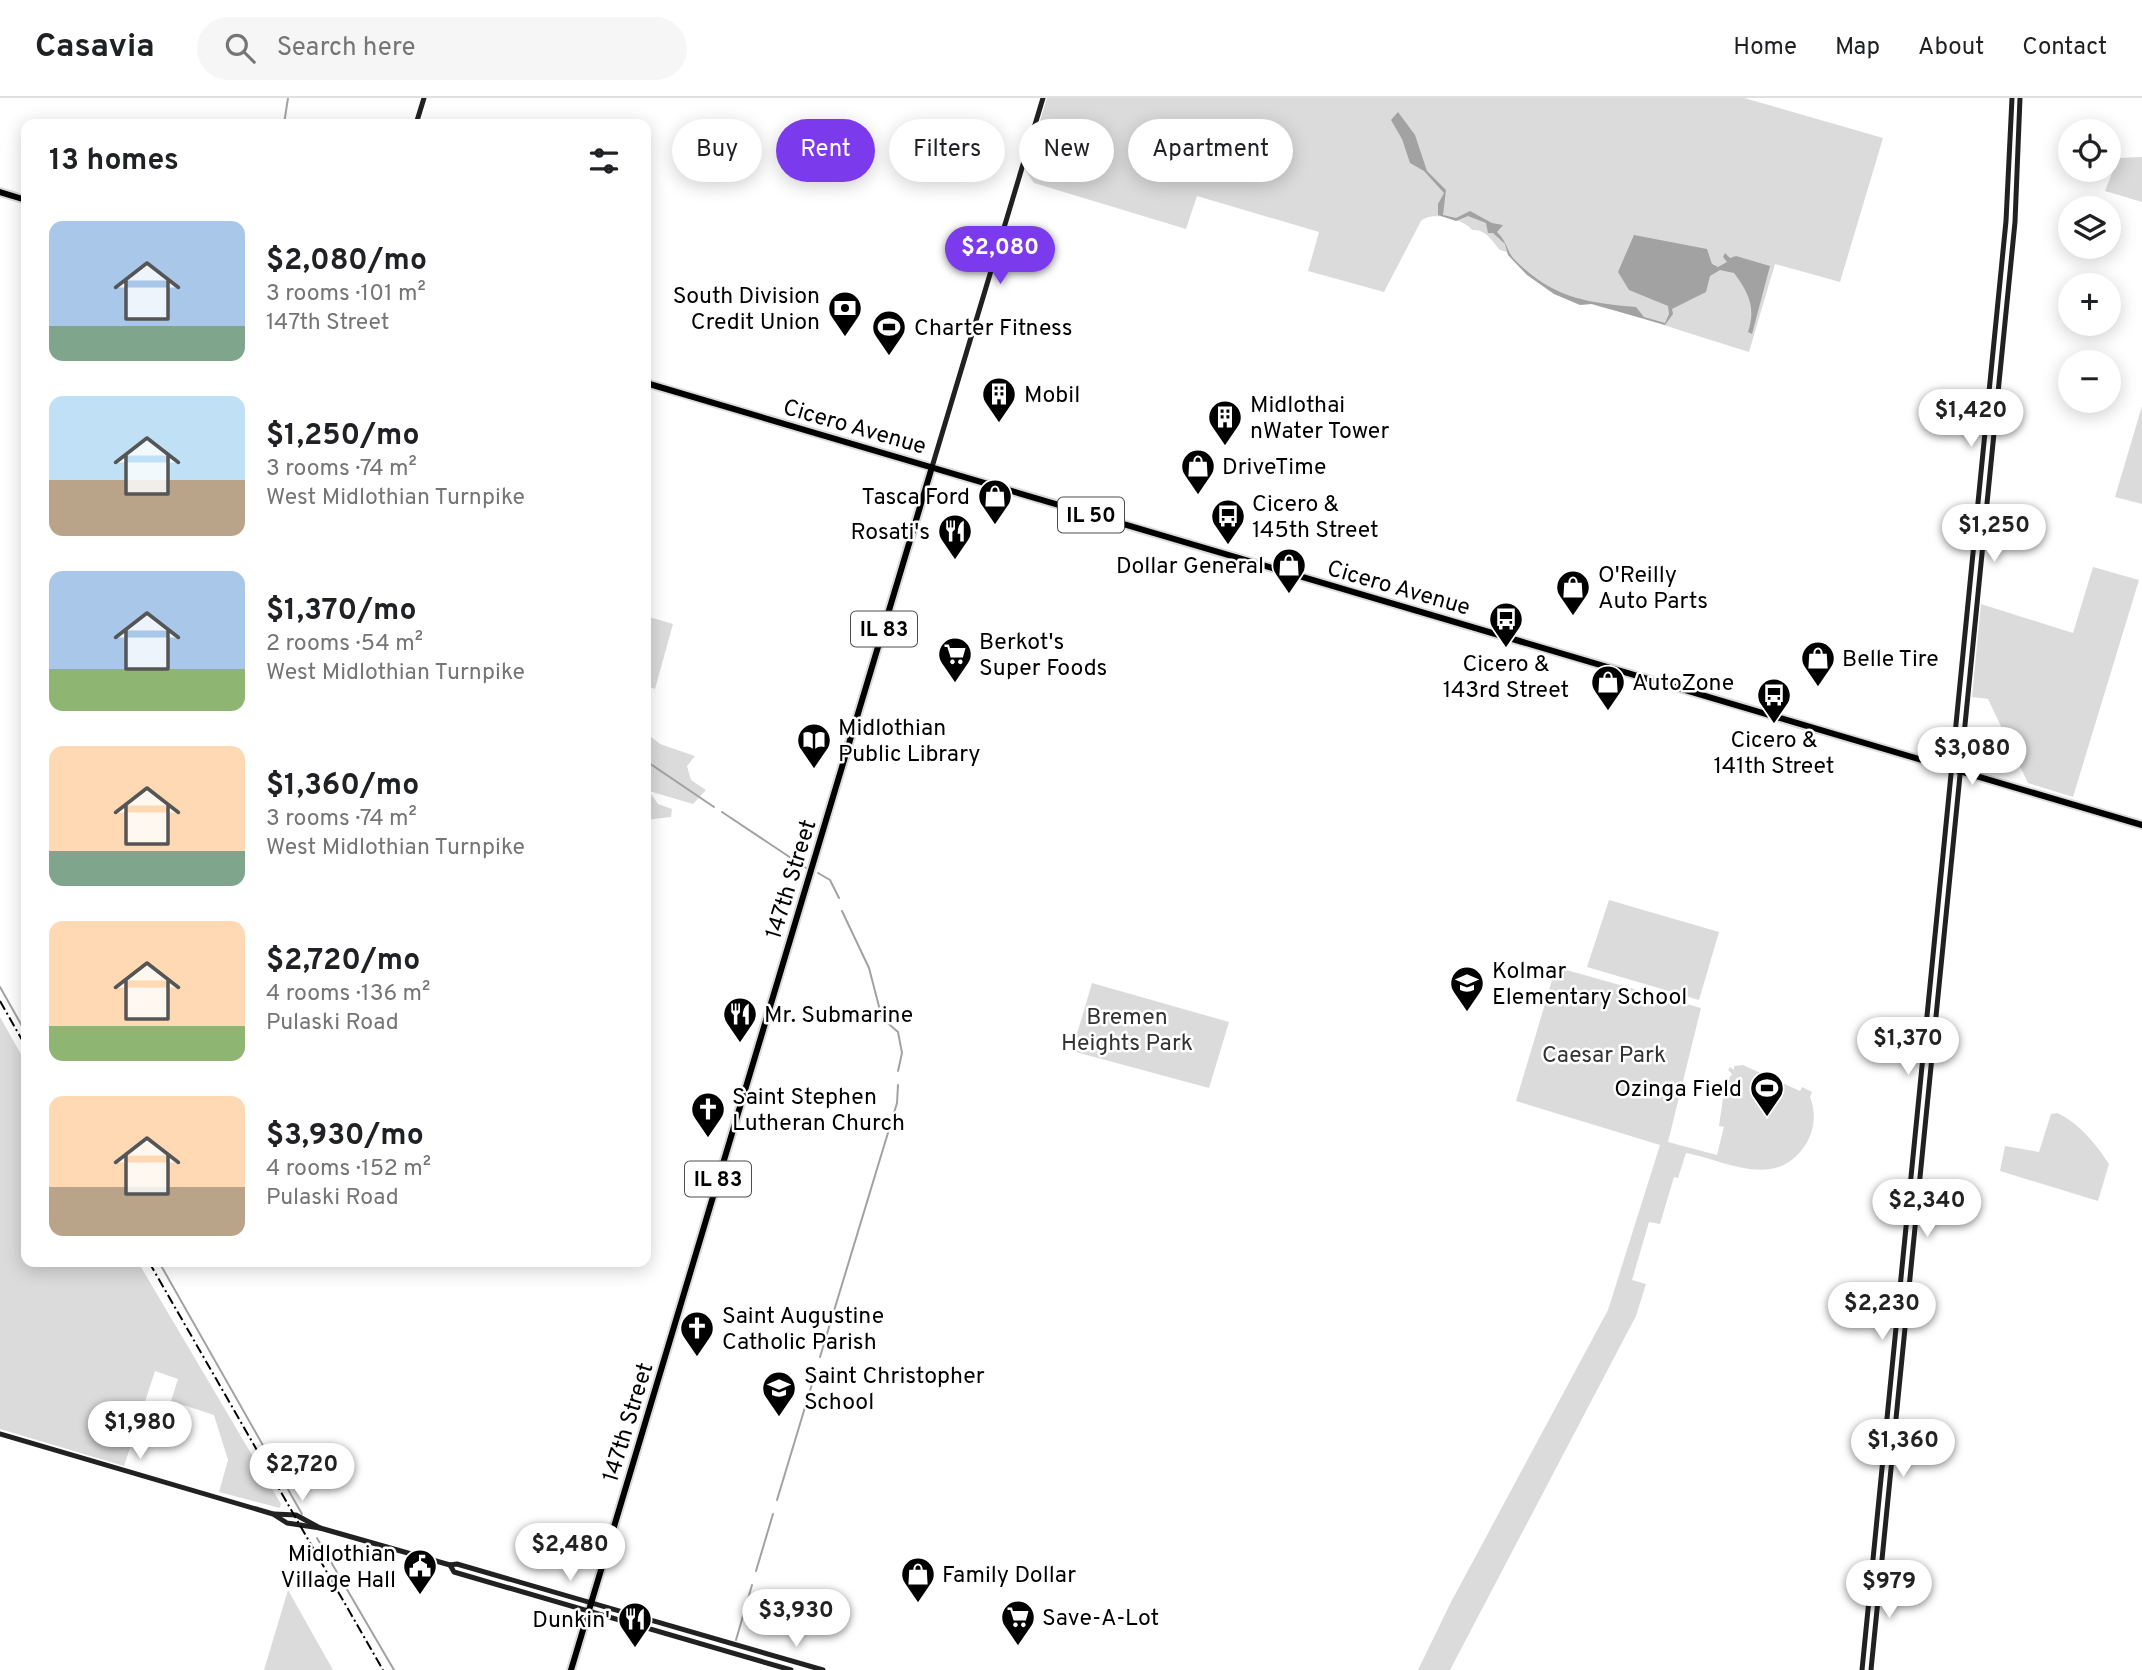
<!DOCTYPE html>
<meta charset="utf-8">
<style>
:root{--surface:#fff;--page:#f6f6f6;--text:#202124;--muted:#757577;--line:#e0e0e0;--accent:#7c3aed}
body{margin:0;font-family:Overpass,sans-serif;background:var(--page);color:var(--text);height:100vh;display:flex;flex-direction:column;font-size:26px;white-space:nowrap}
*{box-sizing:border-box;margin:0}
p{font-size:23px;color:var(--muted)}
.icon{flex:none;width:38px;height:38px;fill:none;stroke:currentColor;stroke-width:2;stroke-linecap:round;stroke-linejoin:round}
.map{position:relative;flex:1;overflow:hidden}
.sheet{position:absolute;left:21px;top:21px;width:630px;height:1148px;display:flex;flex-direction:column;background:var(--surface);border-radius:14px;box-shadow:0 4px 18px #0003}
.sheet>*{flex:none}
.hud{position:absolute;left:672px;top:21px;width:665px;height:63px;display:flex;gap:14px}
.buttons{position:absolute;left:2058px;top:21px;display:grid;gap:14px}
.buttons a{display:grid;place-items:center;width:63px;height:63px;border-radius:50%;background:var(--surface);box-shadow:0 4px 18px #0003;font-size:35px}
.price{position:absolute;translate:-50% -60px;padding:0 16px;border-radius:24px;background:#fff;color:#222;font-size:23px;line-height:46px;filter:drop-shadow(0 2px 4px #0008)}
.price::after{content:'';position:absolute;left:50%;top:42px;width:21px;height:16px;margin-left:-10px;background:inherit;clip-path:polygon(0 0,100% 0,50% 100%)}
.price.active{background:var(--accent);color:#fff}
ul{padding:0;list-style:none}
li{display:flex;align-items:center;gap:21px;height:175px;padding:0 28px}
li span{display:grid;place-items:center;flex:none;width:196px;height:140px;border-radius:14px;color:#555}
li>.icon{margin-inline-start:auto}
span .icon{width:84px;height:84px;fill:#fffc;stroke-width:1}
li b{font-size:30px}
h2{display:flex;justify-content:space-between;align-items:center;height:84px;padding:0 28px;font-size:30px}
.chip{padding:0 24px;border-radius:32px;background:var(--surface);box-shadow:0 4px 18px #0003;font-size:24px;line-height:63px}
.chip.active{background:var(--accent);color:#fff}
header{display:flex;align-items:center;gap:42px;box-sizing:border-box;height:98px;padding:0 35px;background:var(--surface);border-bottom:2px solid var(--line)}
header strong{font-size:33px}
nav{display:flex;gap:38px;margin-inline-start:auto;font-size:24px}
.search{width:490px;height:63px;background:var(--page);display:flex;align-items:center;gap:18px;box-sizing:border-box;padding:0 24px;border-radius:38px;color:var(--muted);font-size:26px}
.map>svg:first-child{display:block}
</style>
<header>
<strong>Casavia</strong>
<div class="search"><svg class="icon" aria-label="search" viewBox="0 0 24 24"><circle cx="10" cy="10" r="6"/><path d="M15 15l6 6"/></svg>Search here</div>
<nav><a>Home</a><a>Map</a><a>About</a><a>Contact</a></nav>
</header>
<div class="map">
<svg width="2142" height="1572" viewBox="0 0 2142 1572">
<rect width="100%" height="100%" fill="#fff"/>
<g fill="#dbdbdb">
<path d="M 1047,0 L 1744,0 L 1883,40 L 1840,184 L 1775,166 L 1749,254 C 1713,243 1676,231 1643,220 C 1593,205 1539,200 1507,154 L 1500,152 C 1492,143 1486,131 1472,132 C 1465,122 1433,112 1421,123 L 1384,194 L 1308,173 L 1319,134 L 1197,98 L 1186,131 L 1034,85 L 1025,72 Z"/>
<path d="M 2142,59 L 2142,104 L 2105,93 L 2118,60 Z"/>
<path d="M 2142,308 L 2142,406 L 2115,399 Z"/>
<path d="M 2093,469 L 2139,482 L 2073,699 L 2028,685 L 1988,601 L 1972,599 L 1981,506 L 2073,535 Z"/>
<path d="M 646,518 L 673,526 L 655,591 L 646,588 Z"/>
<path d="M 646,635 L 660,646 L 695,658 L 687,668 L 691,682 L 706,692 L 693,706 L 649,693 L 658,706 L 672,711 L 671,719 L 646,722 Z"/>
<path d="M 1609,802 L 1719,834 L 1699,902 L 1587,869 Z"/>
<path d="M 1556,869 L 1701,910 L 1668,1044 L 1717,1057 L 1724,1029 L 1719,1028 L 1725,986 L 1732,976 L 1728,972 L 1730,969 L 1734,972 L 1734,968 L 1743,967 L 1800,993 L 1802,989 L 1812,994 L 1810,999 C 1816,1014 1815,1031 1806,1046 C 1776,1093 1727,1063 1686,1055 L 1678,1080 L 1674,1079 L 1660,1126 L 1649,1124 L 1632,1182 L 1646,1186 L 1636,1218 L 1450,1572 L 1418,1572 L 1450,1506 L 1608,1212 L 1660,1047 L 1516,1003 Z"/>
<path d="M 1092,885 L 1229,924 L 1209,990 L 1072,953 Z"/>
<path d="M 0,919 L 26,965 L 26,1164 L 138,1164 L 281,1406 L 280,1410 L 219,1394 L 228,1362 L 214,1317 L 171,1303 L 178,1281 L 155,1273 L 124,1368 L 0,1331 Z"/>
<path d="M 2057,1015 C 2078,1024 2097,1047 2109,1066 L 2098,1103 L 2000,1073 L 2005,1048 L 2039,1054 L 2051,1016 Z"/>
<path d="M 288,1492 L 333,1572 L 264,1572 Z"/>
</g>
<path fill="#a2a2a2" d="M 1398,14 L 1415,37 L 1427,73 L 1446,92 L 1443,117 L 1456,120 L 1470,113 L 1492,125 L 1503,127 L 1497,134 C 1508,145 1507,154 1514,161 C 1551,199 1585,205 1636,209 L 1644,219 L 1665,225 L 1669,216 L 1668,208 L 1629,192 L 1618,174 L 1634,137 L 1707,151 L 1712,166 L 1718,169 L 1727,164 L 1723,159 L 1725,155 L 1730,160 L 1736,158 L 1770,168 L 1752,236 L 1748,234 C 1756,210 1749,195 1734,175 L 1720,172 L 1710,178 L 1706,194 L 1672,211 L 1673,216 L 1665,227 L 1592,206 L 1580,207 L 1554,196 L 1527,177 L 1508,157 L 1505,146 L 1493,135 L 1488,135 L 1486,125 L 1468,118 L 1456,123 L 1438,117 L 1438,106 L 1444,95 L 1424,73 L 1410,65 L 1402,41 L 1391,22 Z"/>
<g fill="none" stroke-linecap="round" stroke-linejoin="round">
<g stroke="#a2a2a2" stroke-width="2">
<path d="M 284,26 L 288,0"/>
<path d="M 646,663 L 714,709"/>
<path d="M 722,714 L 806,770"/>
<path d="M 818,775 L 830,782 L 839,800"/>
<path d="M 842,813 L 869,870 L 882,920 L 898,934 L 902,955 L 898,973"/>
<path d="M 0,889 L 26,935"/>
<path d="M 159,1164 L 302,1416"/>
<path d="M 820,1259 L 897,1005 L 898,987"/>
<path d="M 777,1402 L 816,1273"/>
<path d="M 317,1440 L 394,1572"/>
<path d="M 756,1473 L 773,1416"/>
<path d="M 736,1542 L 752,1487"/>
</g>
<g stroke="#dbdbdb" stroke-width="10">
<g id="primary">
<path d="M 0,94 L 26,102"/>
<path d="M 646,285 L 2142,727"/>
<path d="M 571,1572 L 932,369"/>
</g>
</g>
<g stroke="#212121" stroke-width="5">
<path d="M 416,26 L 424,0"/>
<path d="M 932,369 L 1043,0"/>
<path d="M 0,1336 L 273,1416 L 287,1425 L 320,1430 L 450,1467 L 457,1466 L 823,1572"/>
<path d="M 274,1416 L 296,1417 L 320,1430"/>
<path d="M 450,1467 L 454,1474 L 791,1572"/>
<path d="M 1862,1572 L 2006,123 L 2012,0"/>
<path d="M 1871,1572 L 2015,124 L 2020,0"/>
</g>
<use href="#primary" stroke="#000" stroke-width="6"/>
<g stroke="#000" stroke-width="2" stroke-dasharray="10 3.5 2 3.5" stroke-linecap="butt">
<path d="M 0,903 L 26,949"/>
<path d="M 149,1164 L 383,1572"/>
</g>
</g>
<defs>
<g id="bank-pin" transform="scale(1.75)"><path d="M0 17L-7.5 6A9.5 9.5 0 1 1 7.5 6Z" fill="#000" stroke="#fff"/><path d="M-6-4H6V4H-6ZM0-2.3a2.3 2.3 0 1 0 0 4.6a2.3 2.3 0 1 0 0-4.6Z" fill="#fff"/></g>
<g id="stadium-pin" transform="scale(1.75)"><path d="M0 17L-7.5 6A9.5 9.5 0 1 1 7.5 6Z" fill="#000" stroke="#fff"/><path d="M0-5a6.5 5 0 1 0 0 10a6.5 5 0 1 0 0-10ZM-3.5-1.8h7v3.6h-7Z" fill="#fff"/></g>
<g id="building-pin" transform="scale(1.75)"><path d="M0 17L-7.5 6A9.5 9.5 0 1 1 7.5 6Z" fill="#000" stroke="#fff"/><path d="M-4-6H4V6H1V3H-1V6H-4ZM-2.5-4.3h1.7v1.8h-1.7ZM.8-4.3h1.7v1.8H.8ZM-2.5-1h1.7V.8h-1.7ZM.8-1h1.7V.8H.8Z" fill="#fff"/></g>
<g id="shop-pin" transform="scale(1.75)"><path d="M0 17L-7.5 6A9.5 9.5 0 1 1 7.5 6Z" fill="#000" stroke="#fff"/><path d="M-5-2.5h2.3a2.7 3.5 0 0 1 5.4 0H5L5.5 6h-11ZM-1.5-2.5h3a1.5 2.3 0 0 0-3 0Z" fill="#fff"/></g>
<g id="bus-pin" transform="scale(1.75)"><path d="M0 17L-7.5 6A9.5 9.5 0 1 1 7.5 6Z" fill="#000" stroke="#fff"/><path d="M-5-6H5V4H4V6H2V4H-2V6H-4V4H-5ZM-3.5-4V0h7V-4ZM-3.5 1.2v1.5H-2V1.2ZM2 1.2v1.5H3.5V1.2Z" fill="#fff"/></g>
<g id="restaurant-pin" transform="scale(1.75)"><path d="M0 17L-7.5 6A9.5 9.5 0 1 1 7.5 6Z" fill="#000" stroke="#fff"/><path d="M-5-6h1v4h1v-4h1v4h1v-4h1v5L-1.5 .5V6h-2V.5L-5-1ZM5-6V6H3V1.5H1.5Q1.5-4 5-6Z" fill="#fff"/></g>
<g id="supermarket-pin" transform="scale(1.75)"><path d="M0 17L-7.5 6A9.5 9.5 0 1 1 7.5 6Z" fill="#000" stroke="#fff"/><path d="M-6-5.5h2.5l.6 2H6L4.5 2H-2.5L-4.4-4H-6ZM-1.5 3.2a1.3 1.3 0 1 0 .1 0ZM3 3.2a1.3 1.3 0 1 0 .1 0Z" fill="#fff"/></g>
<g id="library-pin" transform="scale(1.75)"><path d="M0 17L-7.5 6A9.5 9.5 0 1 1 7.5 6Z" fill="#000" stroke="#fff"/><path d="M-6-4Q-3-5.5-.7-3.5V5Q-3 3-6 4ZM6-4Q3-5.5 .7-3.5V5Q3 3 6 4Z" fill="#fff"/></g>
<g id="school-pin" transform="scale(1.75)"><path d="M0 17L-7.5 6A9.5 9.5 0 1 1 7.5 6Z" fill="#000" stroke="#fff"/><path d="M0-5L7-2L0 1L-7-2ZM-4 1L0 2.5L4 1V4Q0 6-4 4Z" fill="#fff"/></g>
<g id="church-pin" transform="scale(1.75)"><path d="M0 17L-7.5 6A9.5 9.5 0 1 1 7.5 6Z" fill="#000" stroke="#fff"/><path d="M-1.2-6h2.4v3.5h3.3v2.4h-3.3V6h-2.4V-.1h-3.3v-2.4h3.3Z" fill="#fff"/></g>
<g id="civic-pin" transform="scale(1.75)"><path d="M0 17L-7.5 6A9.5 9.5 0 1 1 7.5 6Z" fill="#000" stroke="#fff"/><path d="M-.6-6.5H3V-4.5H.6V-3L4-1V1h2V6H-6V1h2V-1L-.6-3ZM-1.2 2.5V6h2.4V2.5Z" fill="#fff"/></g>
</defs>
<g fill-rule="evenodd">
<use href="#bank-pin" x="845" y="210"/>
<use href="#stadium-pin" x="889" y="229"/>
<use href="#building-pin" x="999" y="296"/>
<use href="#building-pin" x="1225" y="319"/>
<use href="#shop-pin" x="1198" y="368"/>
<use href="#shop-pin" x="995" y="398"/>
<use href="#bus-pin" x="1228" y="418"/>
<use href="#restaurant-pin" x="955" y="433"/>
<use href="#shop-pin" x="1289" y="467"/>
<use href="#shop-pin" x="1573" y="489"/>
<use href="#bus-pin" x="1506" y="521"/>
<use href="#supermarket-pin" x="955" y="556"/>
<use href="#shop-pin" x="1818" y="560"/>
<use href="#shop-pin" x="1608" y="584"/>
<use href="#bus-pin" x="1774" y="597"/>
<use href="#library-pin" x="814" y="642"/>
<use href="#school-pin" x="1467" y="885"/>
<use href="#restaurant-pin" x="740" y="916"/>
<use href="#stadium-pin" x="1767" y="990"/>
<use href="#church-pin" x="708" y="1011"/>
<use href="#church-pin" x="697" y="1230"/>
<use href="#school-pin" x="779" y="1290"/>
<use href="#civic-pin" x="420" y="1468"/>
<use href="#shop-pin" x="918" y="1476"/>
<use href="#supermarket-pin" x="1018" y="1519"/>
<use href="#restaurant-pin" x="635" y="1521"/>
</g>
<g text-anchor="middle" stroke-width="5" stroke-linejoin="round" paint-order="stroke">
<g fill="#fff" stroke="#4c4c4c" stroke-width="2">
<rect x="1058" y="399.5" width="66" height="35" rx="5"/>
<rect x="851" y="513.5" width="66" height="35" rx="5"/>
<rect x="685" y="1063.5" width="66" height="35" rx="5"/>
</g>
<g font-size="21" font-weight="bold" fill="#000">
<text x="1091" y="424">IL 50</text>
<text x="884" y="538">IL 83</text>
<text x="718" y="1088">IL 83</text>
</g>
<g font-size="23" fill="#000" stroke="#fff" text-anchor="start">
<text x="820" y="205" text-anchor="end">South Division<tspan x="820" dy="26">Credit Union</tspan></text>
<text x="914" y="237">Charter Fitness</text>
<text x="1024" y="304">Mobil</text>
<text x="1250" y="314">Midlothai<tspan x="1250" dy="26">nWater Tower</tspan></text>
<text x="1222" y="376">DriveTime</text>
<text x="970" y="406" text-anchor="end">Tasca Ford</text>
<text x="1252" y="413">Cicero &amp;<tspan x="1252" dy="26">145th Street</tspan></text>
<text x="930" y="441" text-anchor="end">Rosati's</text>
<text x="1264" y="475" text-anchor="end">Dollar General</text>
<text x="1598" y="484">O'Reilly<tspan x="1598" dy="26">Auto Parts</tspan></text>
<text x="979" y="551">Berkot's<tspan x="979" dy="26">Super Foods</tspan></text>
<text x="1842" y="568">Belle Tire</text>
<text x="1506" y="573" text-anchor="middle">Cicero &amp;<tspan x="1506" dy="26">143rd Street</tspan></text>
<text x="1632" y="592">AutoZone</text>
<text x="838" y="637">Midlothian<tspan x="838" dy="26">Public Library</tspan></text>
<text x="1774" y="649" text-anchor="middle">Cicero &amp;<tspan x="1774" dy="26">141th Street</tspan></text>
<text x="1492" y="880">Kolmar<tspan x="1492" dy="26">Elementary School</tspan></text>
<text x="764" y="924">Mr. Submarine</text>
<text x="1742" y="998" text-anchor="end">Ozinga Field</text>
<text x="732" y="1006">Saint Stephen<tspan x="732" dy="26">Lutheran Church</tspan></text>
<text x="722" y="1225">Saint Augustine<tspan x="722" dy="26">Catholic Parish</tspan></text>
<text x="804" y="1285">Saint Christopher<tspan x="804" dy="26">School</tspan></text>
<text x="396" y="1463" text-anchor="end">Midlothian<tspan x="396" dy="26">Village Hall</tspan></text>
<text x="942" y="1484">Family Dollar</text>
<text x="1042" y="1527">Save-A-Lot</text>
<text x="610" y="1529" text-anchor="end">Dunkin'</text>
</g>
<g font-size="23" fill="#000" stroke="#fff">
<text transform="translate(855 328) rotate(16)" y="8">Cicero Avenue</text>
<text transform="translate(1399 489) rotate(16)" y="8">Cicero Avenue</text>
<text transform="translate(790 781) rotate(-73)" y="8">147th Street</text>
<text transform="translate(627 1324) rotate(-73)" y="8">147th Street</text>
</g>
<g font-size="23" fill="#323232" stroke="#fff">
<text x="1127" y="926">Bremen<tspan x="1127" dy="26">Heights Park</tspan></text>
<text x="1604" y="964">Caesar Park</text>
</g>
</g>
</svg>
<div class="buttons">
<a><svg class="icon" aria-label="locate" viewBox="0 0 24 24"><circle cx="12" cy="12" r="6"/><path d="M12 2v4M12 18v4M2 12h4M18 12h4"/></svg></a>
<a><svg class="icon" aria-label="layers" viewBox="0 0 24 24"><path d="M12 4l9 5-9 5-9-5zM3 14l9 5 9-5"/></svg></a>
<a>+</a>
<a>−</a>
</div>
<b class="price active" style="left:1000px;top:188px">$2,080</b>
<b class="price" style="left:1971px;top:351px">$1,420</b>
<b class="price" style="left:1994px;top:466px">$1,250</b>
<b class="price" style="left:1972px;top:689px">$3,080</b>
<b class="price" style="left:1908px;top:979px">$1,370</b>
<b class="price" style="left:1927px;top:1141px">$2,340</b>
<b class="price" style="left:1882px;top:1244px">$2,230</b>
<b class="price" style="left:140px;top:1363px">$1,980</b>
<b class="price" style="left:1903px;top:1381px">$1,360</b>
<b class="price" style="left:302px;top:1405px">$2,720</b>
<b class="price" style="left:570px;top:1485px">$2,480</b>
<b class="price" style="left:1889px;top:1522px">$979</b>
<b class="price" style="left:796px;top:1551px">$3,930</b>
<div class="hud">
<a class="chip">Buy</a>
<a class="chip active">Rent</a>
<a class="chip">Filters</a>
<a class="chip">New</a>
<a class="chip">Apartment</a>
</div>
<section class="sheet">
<h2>13 homes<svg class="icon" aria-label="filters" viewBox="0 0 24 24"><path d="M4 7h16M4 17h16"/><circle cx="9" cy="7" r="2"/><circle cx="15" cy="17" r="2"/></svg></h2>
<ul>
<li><span style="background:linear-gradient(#a9c7e8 75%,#7fa58c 0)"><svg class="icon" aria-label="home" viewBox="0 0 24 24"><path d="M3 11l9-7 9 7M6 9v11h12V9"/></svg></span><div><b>$2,080/mo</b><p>3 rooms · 101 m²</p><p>147th Street</p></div></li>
<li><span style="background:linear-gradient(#bfe0f5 60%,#b9a48a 0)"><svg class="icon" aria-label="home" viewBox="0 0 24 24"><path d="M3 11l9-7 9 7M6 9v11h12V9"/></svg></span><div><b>$1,250/mo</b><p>3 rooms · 74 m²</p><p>West Midlothian Turnpike</p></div></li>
<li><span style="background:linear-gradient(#a9c7e8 70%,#8fb573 0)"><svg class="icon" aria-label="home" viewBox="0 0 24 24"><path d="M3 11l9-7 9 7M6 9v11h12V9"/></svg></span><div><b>$1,370/mo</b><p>2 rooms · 54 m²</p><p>West Midlothian Turnpike</p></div></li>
<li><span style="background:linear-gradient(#ffd9b3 75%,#7fa58c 0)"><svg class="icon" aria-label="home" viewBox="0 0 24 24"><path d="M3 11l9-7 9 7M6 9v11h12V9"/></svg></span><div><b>$1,360/mo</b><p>3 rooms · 74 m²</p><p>West Midlothian Turnpike</p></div></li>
<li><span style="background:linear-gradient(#ffd9b3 75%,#8fb573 0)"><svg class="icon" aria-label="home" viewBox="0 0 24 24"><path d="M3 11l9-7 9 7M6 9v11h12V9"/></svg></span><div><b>$2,720/mo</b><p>4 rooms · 136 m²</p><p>Pulaski Road</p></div></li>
<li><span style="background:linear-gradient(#ffd9b3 65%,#b9a48a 0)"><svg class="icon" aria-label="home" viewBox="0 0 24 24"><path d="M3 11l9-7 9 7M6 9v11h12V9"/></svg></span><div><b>$3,930/mo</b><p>4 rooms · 152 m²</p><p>Pulaski Road</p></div></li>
</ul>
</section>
</div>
